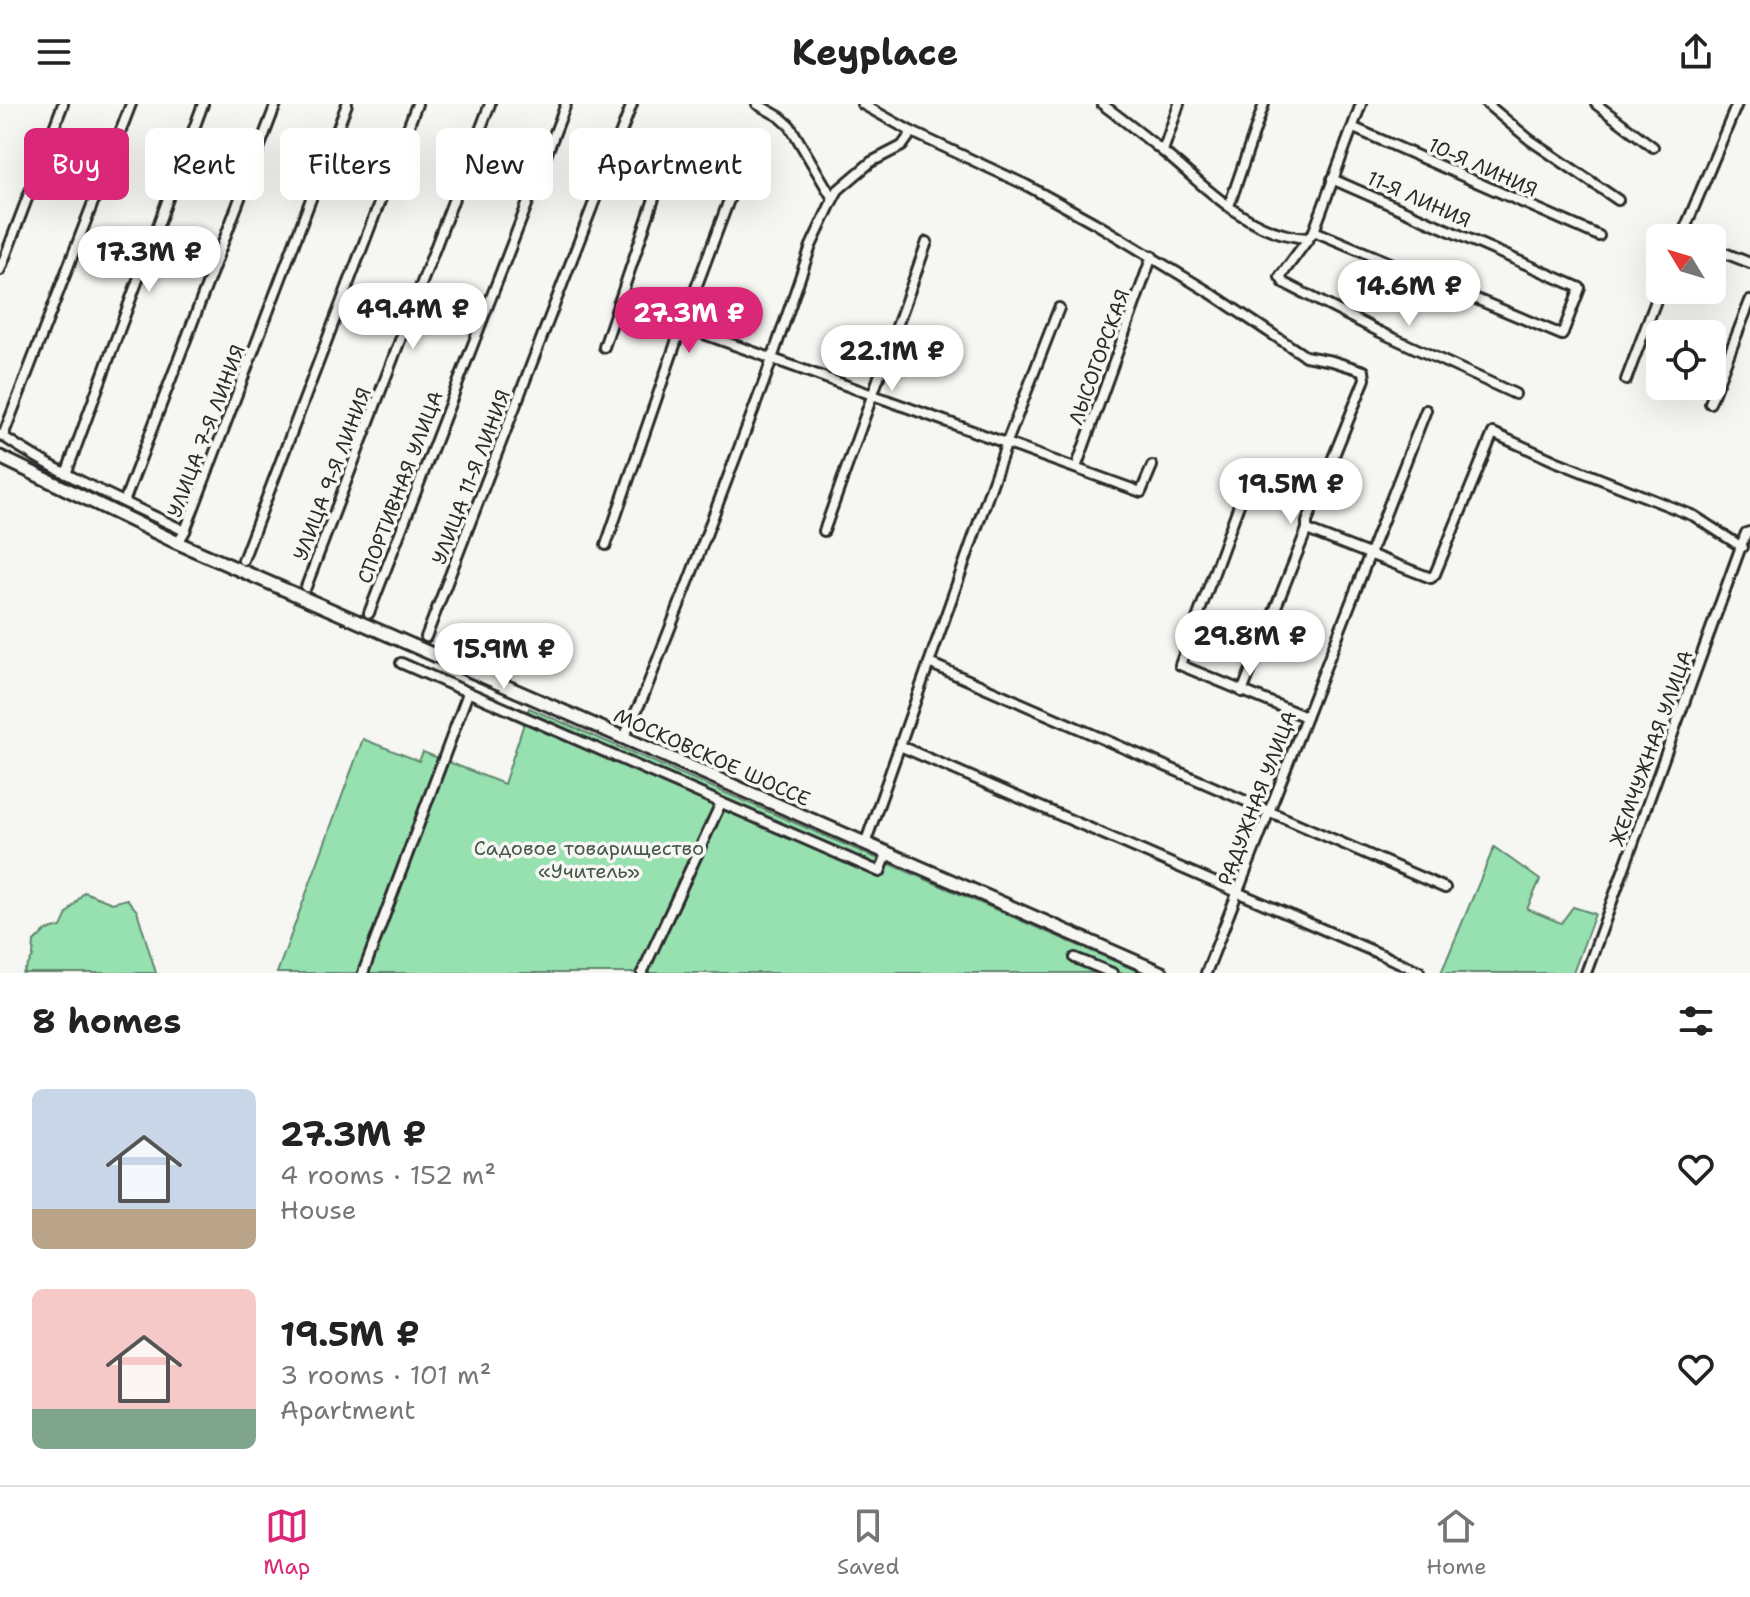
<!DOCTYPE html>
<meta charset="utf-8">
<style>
:root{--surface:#fff;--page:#f2f2f2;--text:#222;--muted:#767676;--line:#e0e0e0;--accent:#db2777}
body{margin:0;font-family:"Shantell Sans",sans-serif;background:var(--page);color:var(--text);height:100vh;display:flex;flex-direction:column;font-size:30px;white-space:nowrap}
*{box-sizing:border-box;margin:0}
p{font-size:26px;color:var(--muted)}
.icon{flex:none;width:44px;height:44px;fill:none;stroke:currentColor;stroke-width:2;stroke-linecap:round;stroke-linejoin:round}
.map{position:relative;height:869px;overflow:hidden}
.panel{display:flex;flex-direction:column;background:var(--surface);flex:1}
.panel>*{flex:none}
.top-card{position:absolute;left:24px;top:24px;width:800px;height:72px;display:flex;gap:16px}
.needle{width:52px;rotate:308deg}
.fabs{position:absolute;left:1646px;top:120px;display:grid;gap:16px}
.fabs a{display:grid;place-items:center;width:80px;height:80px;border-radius:12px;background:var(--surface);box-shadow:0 8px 32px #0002;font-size:40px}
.price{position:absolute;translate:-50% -68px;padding:0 18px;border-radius:28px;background:#fff;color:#222;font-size:26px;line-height:52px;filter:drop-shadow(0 2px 4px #0008)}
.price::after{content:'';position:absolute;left:50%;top:48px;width:24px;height:18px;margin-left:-12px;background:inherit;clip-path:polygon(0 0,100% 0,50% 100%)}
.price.current{background:var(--accent);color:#fff}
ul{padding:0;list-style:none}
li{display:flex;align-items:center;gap:24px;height:200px;padding:0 32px}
li span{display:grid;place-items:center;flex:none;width:224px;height:160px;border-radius:12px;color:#555}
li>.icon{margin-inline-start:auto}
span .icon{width:96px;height:96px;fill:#fffc;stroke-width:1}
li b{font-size:34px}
h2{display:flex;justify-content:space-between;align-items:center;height:96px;padding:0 32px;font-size:34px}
.chip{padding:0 28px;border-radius:12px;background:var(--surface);box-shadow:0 8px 32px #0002;font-size:28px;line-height:72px}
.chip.current{background:var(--accent);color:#fff}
header{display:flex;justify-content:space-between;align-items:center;height:104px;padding:0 32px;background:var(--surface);font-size:36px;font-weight:700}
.dock{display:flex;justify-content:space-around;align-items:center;height:112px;border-top:2px solid var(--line);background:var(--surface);font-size:22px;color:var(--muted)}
.dock a{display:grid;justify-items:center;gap:4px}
.dock .current{color:var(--accent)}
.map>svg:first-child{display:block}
</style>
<header><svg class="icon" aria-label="menu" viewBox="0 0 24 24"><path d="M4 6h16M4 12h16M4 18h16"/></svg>Keyplace<svg class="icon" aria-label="share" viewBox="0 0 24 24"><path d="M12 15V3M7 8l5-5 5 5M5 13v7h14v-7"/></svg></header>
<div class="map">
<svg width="1750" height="869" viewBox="0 0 1750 869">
<rect width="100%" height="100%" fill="#f6f6f2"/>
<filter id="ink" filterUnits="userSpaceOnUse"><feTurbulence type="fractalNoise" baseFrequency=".0125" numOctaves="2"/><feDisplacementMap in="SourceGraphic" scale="16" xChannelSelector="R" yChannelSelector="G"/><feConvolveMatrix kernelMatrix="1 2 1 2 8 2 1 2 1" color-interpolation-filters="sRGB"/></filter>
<g filter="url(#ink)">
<g fill="#97e1b0" stroke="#61866e" stroke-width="2">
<path d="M 529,604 L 1142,869 L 277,869 L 363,635 L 419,657 L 423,648 L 504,680 Z"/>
<path d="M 1494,743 L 1540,776 L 1527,805 L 1561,819 L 1573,803 L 1595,810 L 1573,869 L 1441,869 Z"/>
<path d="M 84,788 L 112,799 L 127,795 L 137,807 L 156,869 L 23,869 L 33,853 L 34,838 L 45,827 L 61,823 L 67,810 Z"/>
</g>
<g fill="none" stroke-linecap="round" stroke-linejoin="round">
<g stroke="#2b2b2b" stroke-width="14">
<g id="minor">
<path d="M 757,0 L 780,13 L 790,22 L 833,95"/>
<path d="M 862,0 L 912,28"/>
<path d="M 1102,0 C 1122,15 1142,30 1161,46 C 1206,82 1247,131 1308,134"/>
<path d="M 1361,0 L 1314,127 L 1280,173 L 1284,179 L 1380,228 L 1515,290"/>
<path d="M 1487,0 L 1530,36 L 1618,96"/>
<path d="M 1596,0 L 1653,43"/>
<path d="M 1354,24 L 1599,132"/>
<path d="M 1163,47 L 1179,0"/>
<path d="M 1229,102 L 1264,0"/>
<path d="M 1314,127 L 1562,231 L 1580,184 L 1332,75"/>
<path d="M 1681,134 L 1737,0"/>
<path d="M 1712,144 L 1750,159"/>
<path d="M 0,166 L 63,0"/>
<path d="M 618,199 L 1141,388 L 1152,362"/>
<path d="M 604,243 L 662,71"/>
<path d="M 1626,276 L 1660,186"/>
<path d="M 1710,299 L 1750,197"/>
<path d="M 1,331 C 58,370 123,397 185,427"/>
<path d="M 3,332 L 131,0"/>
<path d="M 1076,364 L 1152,152"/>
<path d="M 66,370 L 203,0"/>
<path d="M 124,398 L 276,0"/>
<path d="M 1240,398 L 1180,561 L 1306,613"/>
<path d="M 824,427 L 927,138"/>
<path d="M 178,439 L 185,427 L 347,0"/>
<path d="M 606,441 L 682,221 L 744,56"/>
<path d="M 243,456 L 417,0"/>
<path d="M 306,483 L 490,0"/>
<path d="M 369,509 L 566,0"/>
<path d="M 426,533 L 632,0"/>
<path d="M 401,559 L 880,768 L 887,750"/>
<path d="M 929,559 L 1445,784"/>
<path d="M 1242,588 L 1307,425"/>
<path d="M 624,633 L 643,593 L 689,476 L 764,278 L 811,142 L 833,95 L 838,86 L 871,58 L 902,42 L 912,28 L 1026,81 L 1095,119 L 1209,188 L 1305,252 L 1332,257 L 1364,267 L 1365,275 L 1307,418 L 1307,425 L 1312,428 L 1431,474 L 1435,470 L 1493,329 L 1555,357 L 1694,412 L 1742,443"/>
<path d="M 900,642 L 1419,867"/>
<path d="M 865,740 L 1007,338 L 1059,204"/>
<path d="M 1075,854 L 1112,869"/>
<path d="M 363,869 L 468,589"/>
<path d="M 642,869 L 721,699"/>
<path d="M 1206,869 L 1426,306"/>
<path d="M 1586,869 L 1744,434 L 1746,429 L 1750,428"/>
</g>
</g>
<g stroke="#2b2b2b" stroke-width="17">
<path id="highway" d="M 0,353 L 178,439 L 1162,869"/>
</g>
<use href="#minor" stroke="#f6f6f2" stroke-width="8"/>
<use href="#highway" stroke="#f6f6f2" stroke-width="11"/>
</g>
</g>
<g text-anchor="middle" stroke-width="7" stroke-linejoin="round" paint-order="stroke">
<g font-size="20" fill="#2b2b2b" stroke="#f6f6f2">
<text transform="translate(1483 63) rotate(24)" y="7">10-Я ЛИНИЯ</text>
<text transform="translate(1419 95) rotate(24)" y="7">11-Я ЛИНИЯ</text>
<text transform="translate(1099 253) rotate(-70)" y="7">ЛЫСОГОРСКАЯ</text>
<text transform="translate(206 327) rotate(-69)" y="7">УЛИЦА 7-Я ЛИНИЯ</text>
<text transform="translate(332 370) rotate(-69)" y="7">УЛИЦА 9-Я ЛИНИЯ</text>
<text transform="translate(471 373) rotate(-69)" y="7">УЛИЦА 11-Я ЛИНИЯ</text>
<text transform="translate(400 383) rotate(-69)" y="7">СПОРТИВНАЯ УЛИЦА</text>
<text transform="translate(1651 644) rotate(-70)" y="7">ЖЕМЧУЖНАЯ УЛИЦА</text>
<text transform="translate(712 653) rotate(24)" y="7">МОСКОВСКОЕ ШОССЕ</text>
<text transform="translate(1257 694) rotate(-69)" y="7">РАДУЖНАЯ УЛИЦА</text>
</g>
<g font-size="20" fill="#46584c" stroke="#f6f6f2">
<text x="589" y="751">Садовое товарищество<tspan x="589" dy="23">«Учитель»</tspan></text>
</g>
</g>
</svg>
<div class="fabs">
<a><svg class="needle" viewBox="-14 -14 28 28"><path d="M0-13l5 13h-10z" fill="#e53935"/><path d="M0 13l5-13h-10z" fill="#767676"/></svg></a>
<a><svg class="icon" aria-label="locate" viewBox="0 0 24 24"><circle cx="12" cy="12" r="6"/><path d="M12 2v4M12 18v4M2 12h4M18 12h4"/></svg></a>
</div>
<b class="price" style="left:149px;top:190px">17.3M ₽</b>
<b class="price" style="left:1409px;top:224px">14.6M ₽</b>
<b class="price" style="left:413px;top:247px">49.4M ₽</b>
<b class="price current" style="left:689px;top:251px">27.3M ₽</b>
<b class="price" style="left:892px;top:289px">22.1M ₽</b>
<b class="price" style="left:1291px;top:422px">19.5M ₽</b>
<b class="price" style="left:1250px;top:574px">29.8M ₽</b>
<b class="price" style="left:504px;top:587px">15.9M ₽</b>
<div class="top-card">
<a class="chip current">Buy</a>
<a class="chip">Rent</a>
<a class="chip">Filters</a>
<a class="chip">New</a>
<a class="chip">Apartment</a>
</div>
</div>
<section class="panel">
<h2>8 homes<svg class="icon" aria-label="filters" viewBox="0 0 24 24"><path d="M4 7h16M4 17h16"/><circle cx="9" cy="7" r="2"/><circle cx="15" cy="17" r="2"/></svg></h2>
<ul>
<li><span style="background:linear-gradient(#c9d6e8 75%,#b9a48a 0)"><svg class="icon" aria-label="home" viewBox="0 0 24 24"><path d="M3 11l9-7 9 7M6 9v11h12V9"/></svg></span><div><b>27.3M ₽</b><p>4 rooms · 152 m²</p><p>House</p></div><svg class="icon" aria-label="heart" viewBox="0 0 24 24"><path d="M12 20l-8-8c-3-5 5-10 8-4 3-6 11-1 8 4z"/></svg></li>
<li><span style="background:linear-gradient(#f6c9c9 75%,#7fa58c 0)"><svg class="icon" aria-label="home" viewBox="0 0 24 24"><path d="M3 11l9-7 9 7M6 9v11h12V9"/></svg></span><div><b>19.5M ₽</b><p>3 rooms · 101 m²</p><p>Apartment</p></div><svg class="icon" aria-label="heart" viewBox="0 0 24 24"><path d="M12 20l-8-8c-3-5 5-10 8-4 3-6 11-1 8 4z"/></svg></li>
</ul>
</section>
<nav class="dock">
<a class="current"><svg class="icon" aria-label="map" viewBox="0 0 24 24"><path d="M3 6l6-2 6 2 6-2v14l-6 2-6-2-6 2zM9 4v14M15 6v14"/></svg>Map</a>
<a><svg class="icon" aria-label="saved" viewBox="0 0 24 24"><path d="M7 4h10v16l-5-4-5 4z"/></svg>Saved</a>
<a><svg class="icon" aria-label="home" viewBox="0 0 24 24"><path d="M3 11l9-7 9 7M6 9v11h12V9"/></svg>Home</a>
</nav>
